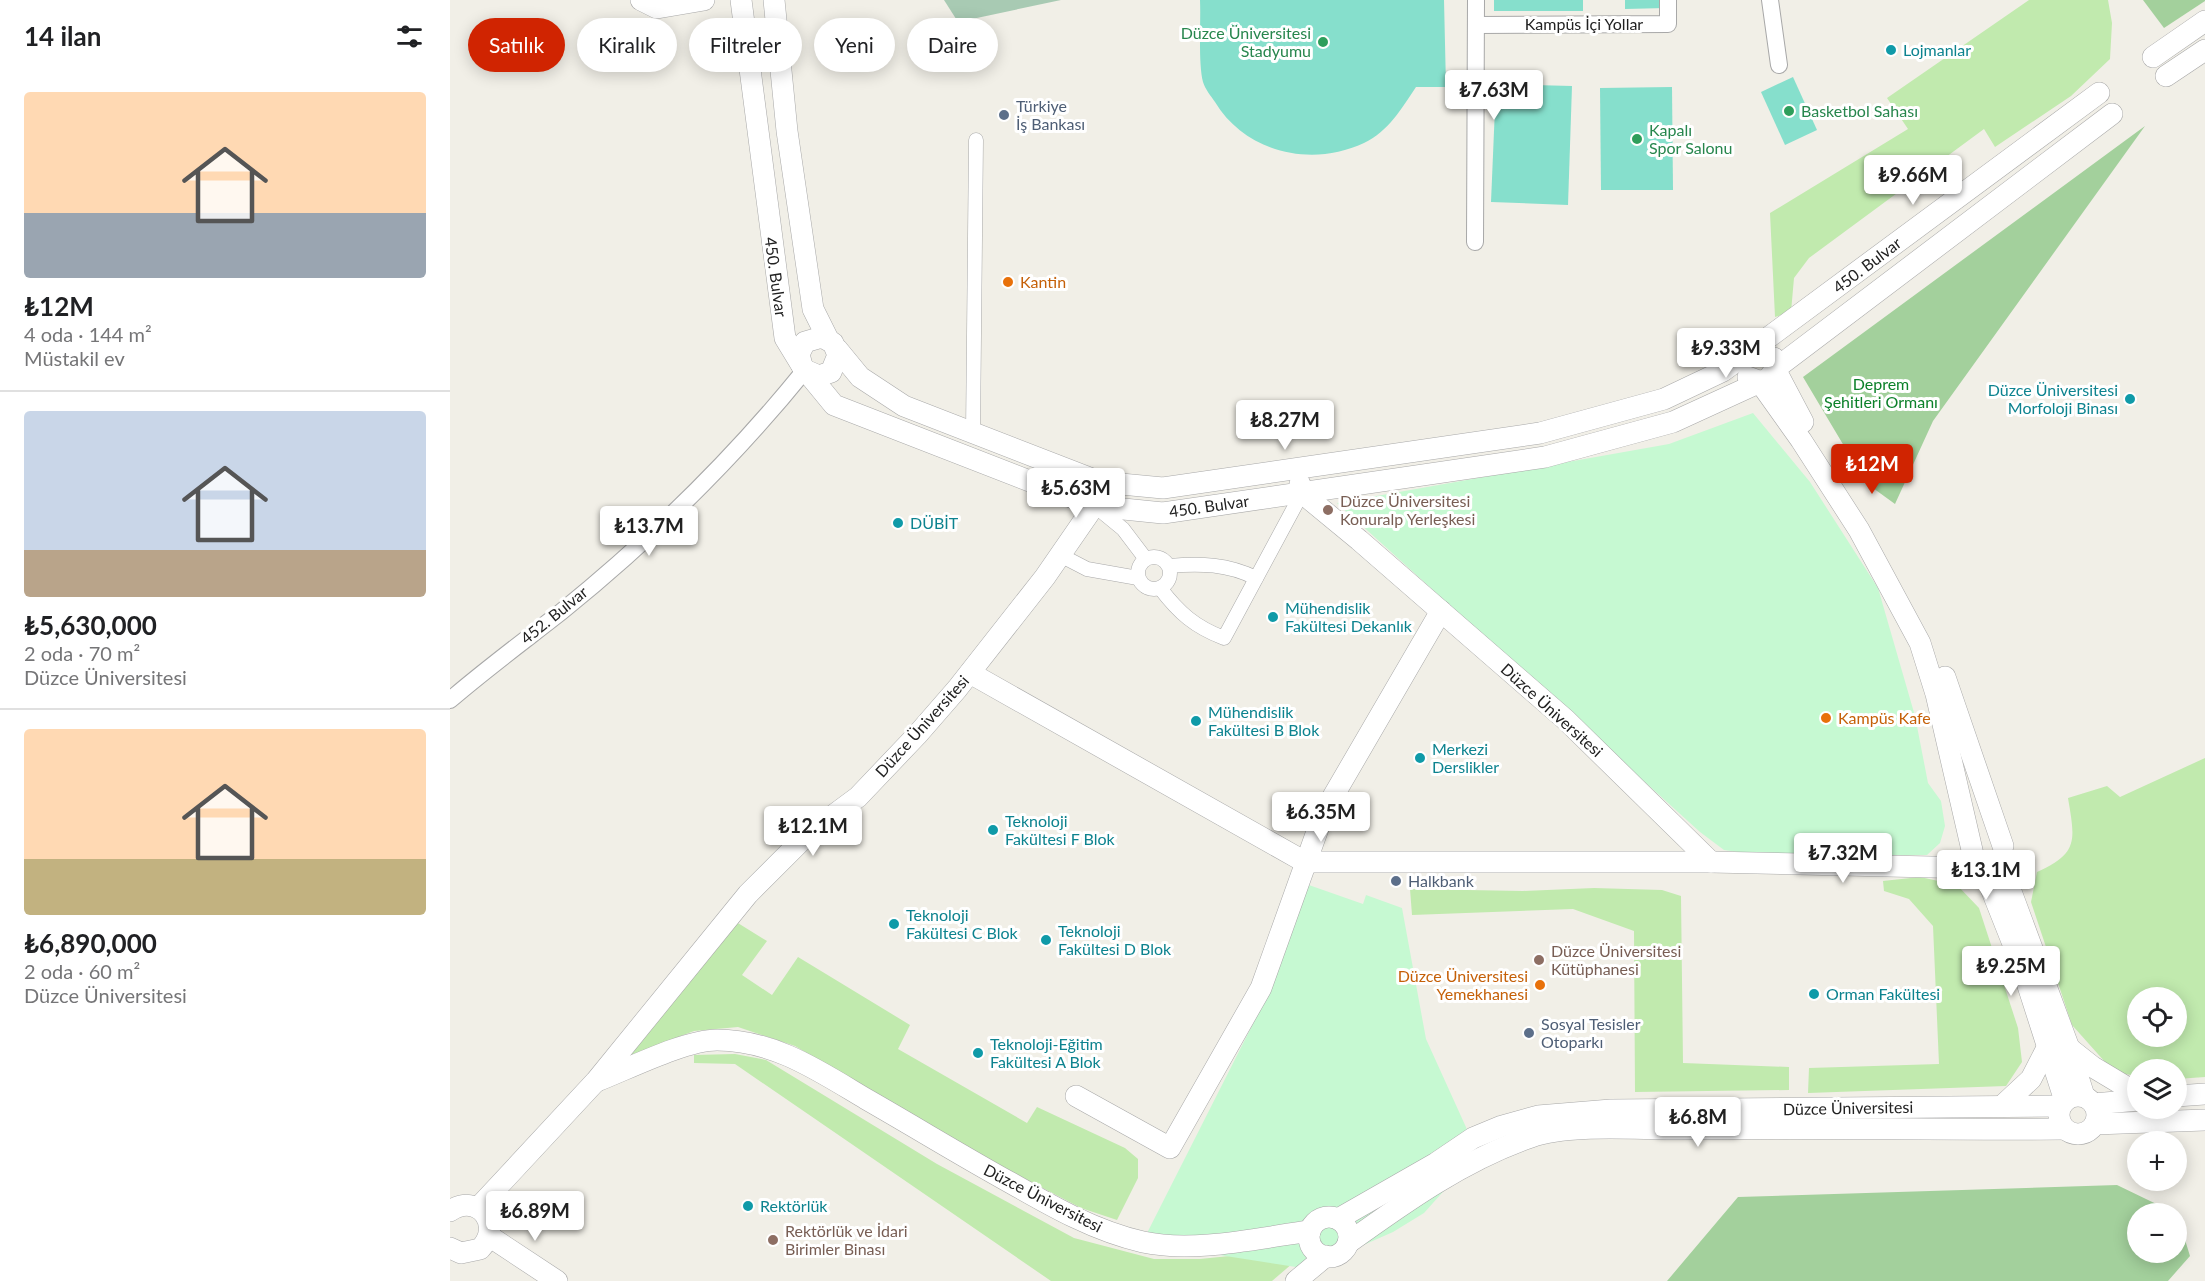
<!DOCTYPE html>
<html lang="tr">
<meta charset="utf-8">
<style>
:root{--surface:#fff;--page:#f6f6f6;--text:#202124;--muted:#757577;--line:#e0e0e0;--accent:#d02401}
body{margin:0;font-family:Lato,sans-serif;background:var(--page);color:var(--text);height:100vh;display:flex;flex-direction:column;font-size:22px;white-space:nowrap}
*{box-sizing:border-box;margin:0}
p{font-size:20px;color:var(--muted)}
.icon{flex:none;width:33px;height:33px;fill:none;stroke:currentColor;stroke-width:2;stroke-linecap:round;stroke-linejoin:round}
.map{position:relative;flex:1;overflow:hidden}
.sheet{display:flex;flex-direction:column;background:var(--surface);width:450px}
.sheet>*{flex:none}
.banner{position:absolute;left:18px;top:18px;width:570px;height:54px;display:flex;gap:12px}
.controls{position:absolute;left:1677px;top:987px;display:grid;gap:12px}
.controls a{display:grid;place-items:center;width:60px;height:60px;border-radius:50%;background:var(--surface);box-shadow:0 3px 15px #0003;font-size:30px}
.price{position:absolute;translate:-50% -51px;padding:0 14px;border-radius:6px;background:#fff;color:#222;font-size:20px;line-height:39px;filter:drop-shadow(0 2px 3px #0008)}
.price::after{content:'';position:absolute;left:50%;top:36px;width:18px;height:14px;margin-left:-9px;background:inherit;clip-path:polygon(0 0,100% 0,50% 100%)}
.price.active{background:var(--accent);color:#fff}
ul{padding:0;list-style:none}
li{display:grid;align-content:center;gap:12px;height:318px;padding:0 24px}
li+li{border-top:2px solid var(--line)}
li span{display:grid;place-items:center;height:186px;border-radius:6px;color:#555}
li>.icon{margin-inline-start:auto}
span .icon{width:108px;height:108px;fill:#fffc;stroke-width:1}
li b{font-size:26px}
h2{display:flex;justify-content:space-between;align-items:center;height:72px;padding:0 24px;font-size:26px}
.pill{padding:0 21px;border-radius:27px;background:var(--surface);box-shadow:0 3px 15px #0003;font-size:21px;line-height:54px}
.pill.active{background:var(--accent);color:#fff}
main{display:flex;flex:1;min-height:0}
.map>svg:first-child{display:block}
</style>
<main>
<section class="sheet">
<h2>14 ilan<svg class="icon" aria-label="filters" viewBox="0 0 24 24"><path d="M4 7h16M4 17h16"/><circle cx="9" cy="7" r="2"/><circle cx="15" cy="17" r="2"/></svg></h2>
<ul>
<li><span style="background:linear-gradient(#ffd9b3 65%,#9aa5b1 0)"><svg class="icon" aria-label="home" viewBox="0 0 24 24"><path d="M3 11l9-7 9 7M6 9v11h12V9"/></svg></span><div><b>₺12M</b><p>4 oda · 144 m²</p><p>Müstakil ev</p></div></li>
<li><span style="background:linear-gradient(#c9d6e8 75%,#b9a48a 0)"><svg class="icon" aria-label="home" viewBox="0 0 24 24"><path d="M3 11l9-7 9 7M6 9v11h12V9"/></svg></span><div><b>₺5,630,000</b><p>2 oda · 70 m²</p><p>Düzce Üniversitesi</p></div></li>
<li><span style="background:linear-gradient(#ffd9b3 70%,#c2b280 0)"><svg class="icon" aria-label="home" viewBox="0 0 24 24"><path d="M3 11l9-7 9 7M6 9v11h12V9"/></svg></span><div><b>₺6,890,000</b><p>2 oda · 60 m²</p><p>Düzce Üniversitesi</p></div></li>
</ul>
</section>
<div class="map">
<svg width="1755" height="1281" viewBox="0 0 1755 1281">
<rect width="100%" height="100%" fill="#f1efe7"/>
<g fill="#c1eaae" fill-rule="evenodd">
<path d="M 1579,0 L 1658,0 L 1662,23 L 1660,59 L 1621,96 L 1545,147 L 1534,129 L 1359,258 L 1344,278 L 1341,312 L 1325,317 L 1320,213 L 1458,129 L 1437,98 Z"/>
<path d="M 1755,758 L 1755,1077 L 1727,1079 L 1726,1070 L 1688,1070 L 1687,1076 L 1664,1072 L 1622,1025 L 1581,902 L 1587,872 C 1629,853 1625,840 1618,798 L 1657,786 L 1670,797 ZM 1688,998 L 1726,998 L 1726,1036 L 1688,1036 Z"/>
<path d="M 1470,877 L 1507,885 L 1529,908 L 1568,1028 L 1572,1062 L 1556,1086 L 1358,1093 L 1359,1068 L 1489,1064 L 1483,926 L 1459,899 L 1434,891 L 1433,881 Z"/>
<path d="M 1144,888 L 1212,890 L 1231,896 L 1233,1063 L 1339,1067 L 1339,1090 L 1185,1092 L 1184,931 L 1123,909 L 962,915 L 960,889 L 1073,891 Z"/>
<path d="M 283,920 L 317,941 L 292,975 L 322,995 L 348,957 L 460,1025 L 448,1049 L 577,1123 L 587,1107 L 675,1148 L 688,1159 L 688,1178 L 667,1220 L 631,1208 L 518,1149 L 345,1046 L 288,1027 L 244,1031 L 173,1058 Z"/>
<path d="M 285,1054 L 316,1060 L 487,1164 L 624,1238 L 704,1259 L 750,1259 L 789,1255 L 843,1263 L 822,1281 L 601,1281 L 285,1064 L 244,1063 L 244,1055 Z"/>
</g>
<g fill="#a3d09c">
<path d="M 1693,0 L 1755,0 L 1755,1 L 1714,28 Z"/>
<path d="M 1695,126 L 1483,421 L 1445,504 L 1416,483 L 1353,377 Z"/>
<path d="M 1667,1185 L 1725,1213 L 1688,1214 L 1688,1252 L 1726,1252 L 1727,1214 L 1740,1256 L 1718,1281 L 1217,1281 L 1288,1197 Z"/>
</g>
<path fill="#a8cab3" d="M 494,0 L 611,0 L 508,22 Z"/>
<g fill="#c6f9d2">
<path d="M 1303,413 L 1360,482 L 1428,588 L 1465,716 L 1478,783 L 1491,801 L 1495,826 L 1490,843 L 1477,855 L 1316,856 L 1274,850 L 1250,832 L 887,503 L 1219,444 Z"/>
<path d="M 856,884 L 913,904 L 916,895 L 952,908 L 976,1039 L 1020,1136 L 1000,1184 L 974,1213 L 943,1232 L 859,1269 L 692,1243 L 812,1006 Z"/>
</g>
<g fill="#86dfcc">
<path d="M 750,0 L 994,0 L 996,87 L 966,87 C 952,108 938,132 914,143 C 861,168 795,152 765,102 C 761,96 755,89 753,82 C 748,62 751,23 750,0 Z"/>
<rect x="1044" y="0" width="89" height="11"/>
<path d="M 1175,0 L 1216,0 L 1216,8 L 1175,9 Z"/>
<path d="M 1343,77 L 1367,130 L 1335,145 L 1311,92 Z"/>
<path d="M 1046,84 L 1122,86 L 1118,205 L 1041,202 Z"/>
<path d="M 1222,87 L 1223,190 L 1151,190 L 1150,88 Z"/>
</g>
<g fill="none" stroke-linecap="round" stroke-linejoin="round">
<g stroke="#a8a8a8" stroke-width="15">
<g id="pedestrian">
<path d="M 523,433 L 526,140"/>
<path d="M 645,506 L 673,529 L 695,558"/>
<path d="M 610,555 L 637,569 L 688,578"/>
<circle cx="704" cy="573" r="16"/>
<path d="M 719,566 C 750,563 778,564 806,578"/>
<path d="M 710,588 C 729,613 745,627 774,638 L 852,493"/>
</g>
</g>
<g stroke="#a8a8a8" stroke-width="18">
<g id="minor">
<path d="M 1320,0 L 1329,65"/>
<path d="M 1027,25 L 1218,24 L 1218,0"/>
<path d="M 1025,242 L 1026,0"/>
<path d="M 0,700 C 36,669 74,641 111,612 C 200,540 283,459 355,370"/>
</g>
</g>
<g stroke="#a8a8a8" stroke-width="22">
<g id="tertiary">
<path d="M 191,0 L 207,8 L 254,0"/>
<path d="M 291,0 L 335,338 L 352,366 L 384,405 L 644,506 L 713,513 L 1095,457 L 1223,422 L 1319,378 L 1325,369 L 1662,114"/>
<path d="M 324,0 L 337,131 L 363,309 L 378,339"/>
<path d="M 1703,57 L 1755,21"/>
<path d="M 1716,76 L 1755,50"/>
<path d="M 387,349 L 410,377 L 454,406 L 650,482 L 713,488 L 1090,433 L 1214,399 L 1273,371 L 1649,93"/>
<path d="M 1324,358 L 1325,369 L 1353,422"/>
<path d="M 352,366 L 349,354 L 355,342 L 372,337 L 383,343 L 388,355 L 381,372 L 369,376 L 355,370"/>
<path d="M 1298,377 L 1309,381 L 1351,440 L 1409,530 L 1470,643 L 1486,694 L 1525,863"/>
<path d="M 850,484 L 852,493 L 909,540 L 1116,720 L 1261,862"/>
<path d="M 520,673 L 855,862 L 1261,862 L 1525,868"/>
<path d="M 1495,677 L 1553,846"/>
<path d="M 1556,878 L 1619,1048 L 1634,1096"/>
<path d="M 1538,881 L 1571,964 L 1615,1101"/>
<path d="M 1619,1048 L 1643,1067 L 1688,1094"/>
<path d="M 147,1081 C 178,1069 235,1040 267,1040 C 324,1040 369,1071 416,1099 C 465,1127 512,1156 561,1183 C 603,1207 645,1231 693,1242 C 744,1253 808,1238 860,1231"/>
<path d="M 626,1096 L 720,1148 L 811,988 L 874,812 L 991,611"/>
<path d="M 1726,1096 L 1755,1094"/>
<circle cx="1628" cy="1115" r="19"/>
<path d="M 1644,1104 L 1688,1100"/>
<path d="M 1552,1106 L 1581,1079 L 1598,1046"/>
<path d="M 1645,1124 L 1755,1120"/>
<path d="M 28,1208 L 146,1081 L 298,894 L 358,834 L 408,797 L 467,735 L 507,689 L 595,577 L 644,506 L 647,493"/>
<path d="M 0,1211 C 28,1192 54,1225 30,1249 L 11,1253 L 0,1248"/>
<circle cx="879" cy="1237" r="20"/>
<path d="M 888,1219 L 986,1163 L 1023,1138 L 1052,1126 L 1088,1116 L 1161,1110 L 1611,1106"/>
<path d="M 39,1236 L 107,1281"/>
<path d="M 898,1243 C 955,1202 1014,1160 1081,1137 C 1118,1124 1182,1129 1221,1129 C 1352,1127 1484,1130 1615,1129"/>
<path d="M 846,1281 L 876,1256"/>
</g>
</g>
<use href="#pedestrian" stroke="#fff" stroke-width="14"/>
<use href="#minor" stroke="#fff" stroke-width="16"/>
<use href="#tertiary" stroke="#fff" stroke-width="21"/>
</g>
<g fill="#2e9e5b" stroke="#fff" stroke-width="2">
<circle cx="873" cy="42" r="6"/>
<circle cx="1339" cy="111" r="6"/>
<circle cx="1187" cy="139" r="6"/>
</g>
<g fill="#0f9aa8" stroke="#fff" stroke-width="2">
<circle cx="1441" cy="50" r="6"/>
<circle cx="1680" cy="399" r="6"/>
<circle cx="448" cy="523" r="6"/>
<circle cx="823" cy="617" r="6"/>
<circle cx="746" cy="721" r="6"/>
<circle cx="970" cy="758" r="6"/>
<circle cx="543" cy="830" r="6"/>
<circle cx="444" cy="924" r="6"/>
<circle cx="596" cy="940" r="6"/>
<circle cx="1364" cy="994" r="6"/>
<circle cx="528" cy="1053" r="6"/>
<circle cx="298" cy="1206" r="6"/>
</g>
<g fill="#5c6f8a" stroke="#fff" stroke-width="2">
<circle cx="554" cy="115" r="6"/>
<circle cx="946" cy="881" r="6"/>
<circle cx="1079" cy="1033" r="6"/>
</g>
<g fill="#e8710a" stroke="#fff" stroke-width="2">
<circle cx="558" cy="282" r="6"/>
<circle cx="1376" cy="718" r="6"/>
<circle cx="1090" cy="985" r="6"/>
</g>
<g fill="#8d6e63" stroke="#fff" stroke-width="2">
<circle cx="878" cy="510" r="6"/>
<circle cx="1089" cy="960" r="6"/>
<circle cx="323" cy="1240" r="6"/>
</g>
<g text-anchor="middle" stroke-width="6" stroke-linejoin="round" paint-order="stroke">
<g font-size="16" fill="#212121" stroke="#fff">
<text x="1134" y="30">Kampüs İçi Yollar</text>
<text transform="translate(1417 265) rotate(-37)" y="6">450. Bulvar</text>
<text transform="translate(326 277) rotate(82)" y="6">450. Bulvar</text>
<text transform="translate(759 506) rotate(-8)" y="6">450. Bulvar</text>
<text transform="translate(104 615) rotate(-39)" y="6">452. Bulvar</text>
<text transform="translate(1102 710) rotate(42)" y="6">Düzce Üniversitesi</text>
<text transform="translate(472 726) rotate(-48)" y="6">Düzce Üniversitesi</text>
<text transform="translate(1398 1108) rotate(-1)" y="6">Düzce Üniversitesi</text>
<text transform="translate(593 1198) rotate(27)" y="6">Düzce Üniversitesi</text>
</g>
<g font-size="16" fill="#27864d" stroke="#fff" text-anchor="start">
<text x="861" y="39" text-anchor="end">Düzce Üniversitesi<tspan x="861" dy="18">Stadyumu</tspan></text>
<text x="1351" y="117">Basketbol Sahası</text>
<text x="1199" y="136">Kapalı<tspan x="1199" dy="18">Spor Salonu</tspan></text>
</g>
<g font-size="16" fill="#0d838f" stroke="#fff" text-anchor="start">
<text x="1453" y="56">Lojmanlar</text>
<text x="1668" y="396" text-anchor="end">Düzce Üniversitesi<tspan x="1668" dy="18">Morfoloji Binası</tspan></text>
<text x="460" y="529">DÜBİT</text>
<text x="835" y="614">Mühendislik<tspan x="835" dy="18">Fakültesi Dekanlık</tspan></text>
<text x="758" y="718">Mühendislik<tspan x="758" dy="18">Fakültesi B Blok</tspan></text>
<text x="982" y="755">Merkezi<tspan x="982" dy="18">Derslikler</tspan></text>
<text x="555" y="827">Teknoloji<tspan x="555" dy="18">Fakültesi F Blok</tspan></text>
<text x="456" y="921">Teknoloji<tspan x="456" dy="18">Fakültesi C Blok</tspan></text>
<text x="608" y="937">Teknoloji<tspan x="608" dy="18">Fakültesi D Blok</tspan></text>
<text x="1376" y="1000">Orman Fakültesi</text>
<text x="540" y="1050">Teknoloji-Eğitim<tspan x="540" dy="18">Fakültesi A Blok</tspan></text>
<text x="310" y="1212">Rektörlük</text>
</g>
<g font-size="16" fill="#4e5e75" stroke="#fff" text-anchor="start">
<text x="566" y="112">Türkiye<tspan x="566" dy="18">İş Bankası</tspan></text>
<text x="958" y="887">Halkbank</text>
<text x="1091" y="1030">Sosyal Tesisler<tspan x="1091" dy="18">Otoparkı</tspan></text>
</g>
<g font-size="16" fill="#c56008" stroke="#fff" text-anchor="start">
<text x="570" y="288">Kantin</text>
<text x="1388" y="724">Kampüs Kafe</text>
<text x="1078" y="982" text-anchor="end">Düzce Üniversitesi<tspan x="1078" dy="18">Yemekhanesi</tspan></text>
</g>
<g font-size="16" fill="#0c812a" stroke="#fff">
<text x="1431" y="390">Deprem<tspan x="1431" dy="18">Şehitleri Ormanı</tspan></text>
</g>
<g font-size="16" fill="#785e54" stroke="#fff" text-anchor="start">
<text x="890" y="507">Düzce Üniversitesi<tspan x="890" dy="18">Konuralp Yerleşkesi</tspan></text>
<text x="1101" y="957">Düzce Üniversitesi<tspan x="1101" dy="18">Kütüphanesi</tspan></text>
<text x="335" y="1237">Rektörlük ve İdari<tspan x="335" dy="18">Birimler Binası</tspan></text>
</g>
</g>
</svg>
<div class="controls">
<a><svg class="icon" aria-label="locate" viewBox="0 0 24 24"><circle cx="12" cy="12" r="6"/><path d="M12 2v4M12 18v4M2 12h4M18 12h4"/></svg></a>
<a><svg class="icon" aria-label="layers" viewBox="0 0 24 24"><path d="M12 4l9 5-9 5-9-5zM3 14l9 5 9-5"/></svg></a>
<a>+</a>
<a>−</a>
</div>
<b class="price" style="left:1044px;top:121px">₺7.63M</b>
<b class="price" style="left:1463px;top:206px">₺9.66M</b>
<b class="price" style="left:1276px;top:379px">₺9.33M</b>
<b class="price" style="left:835px;top:451px">₺8.27M</b>
<b class="price active" style="left:1422px;top:495px">₺12M</b>
<b class="price" style="left:626px;top:519px">₺5.63M</b>
<b class="price" style="left:199px;top:557px">₺13.7M</b>
<b class="price" style="left:871px;top:843px">₺6.35M</b>
<b class="price" style="left:363px;top:857px">₺12.1M</b>
<b class="price" style="left:1393px;top:884px">₺7.32M</b>
<b class="price" style="left:1536px;top:901px">₺13.1M</b>
<b class="price" style="left:1561px;top:997px">₺9.25M</b>
<b class="price" style="left:1248px;top:1148px">₺6.8M</b>
<b class="price" style="left:85px;top:1242px">₺6.89M</b>
<div class="banner">
<a class="pill active">Satılık</a>
<a class="pill">Kiralık</a>
<a class="pill">Filtreler</a>
<a class="pill">Yeni</a>
<a class="pill">Daire</a>
</div>
</div>
</main>
